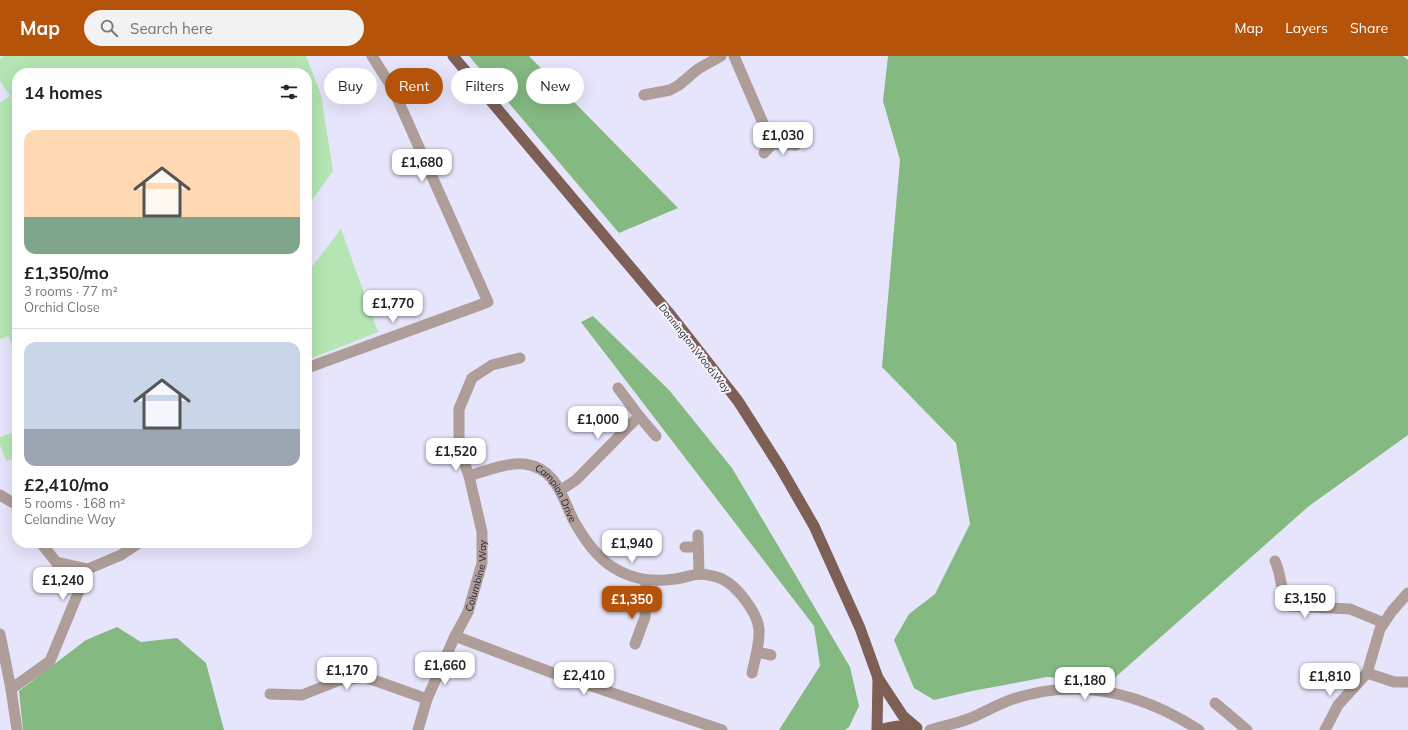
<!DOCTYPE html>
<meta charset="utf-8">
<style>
:root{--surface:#fff;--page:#f2f2f2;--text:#222;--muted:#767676;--line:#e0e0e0;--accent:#b45309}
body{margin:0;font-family:Mulish,sans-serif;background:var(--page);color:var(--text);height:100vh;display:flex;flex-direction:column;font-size:15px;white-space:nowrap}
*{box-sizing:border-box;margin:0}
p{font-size:13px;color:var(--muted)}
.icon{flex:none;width:22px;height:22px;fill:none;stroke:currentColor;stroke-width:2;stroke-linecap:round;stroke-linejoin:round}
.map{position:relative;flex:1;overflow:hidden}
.side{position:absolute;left:12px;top:12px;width:300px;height:480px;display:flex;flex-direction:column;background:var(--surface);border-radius:16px;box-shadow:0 4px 16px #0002}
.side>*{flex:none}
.top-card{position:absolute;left:324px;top:12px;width:380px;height:36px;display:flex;gap:8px}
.price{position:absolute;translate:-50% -34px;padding:0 9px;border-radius:8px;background:#fff;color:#222;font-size:13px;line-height:26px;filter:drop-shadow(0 1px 2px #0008)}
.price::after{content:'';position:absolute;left:50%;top:24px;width:12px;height:9px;margin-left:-6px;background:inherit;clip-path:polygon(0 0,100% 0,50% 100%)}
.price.current{background:var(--accent);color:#fff}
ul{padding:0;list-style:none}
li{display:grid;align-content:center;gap:8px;height:212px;padding:0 12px}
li+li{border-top:1px solid var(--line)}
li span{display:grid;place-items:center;height:124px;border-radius:12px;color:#555}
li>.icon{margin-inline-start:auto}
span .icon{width:72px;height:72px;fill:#fffc;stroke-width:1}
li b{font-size:17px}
h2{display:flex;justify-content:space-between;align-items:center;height:48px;padding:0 12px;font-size:17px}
.tag{padding:0 14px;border-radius:18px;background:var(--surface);box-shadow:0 4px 16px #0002;font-size:14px;line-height:36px}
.tag.current{background:var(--accent);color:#fff}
header{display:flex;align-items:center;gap:24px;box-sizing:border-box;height:56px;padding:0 20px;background:var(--accent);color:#fff}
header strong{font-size:19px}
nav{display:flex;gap:22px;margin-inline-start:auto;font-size:14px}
.search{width:280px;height:36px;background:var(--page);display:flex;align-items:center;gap:10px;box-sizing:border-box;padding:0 14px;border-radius:22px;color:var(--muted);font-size:15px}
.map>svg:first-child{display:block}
</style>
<header>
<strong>Map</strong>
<div class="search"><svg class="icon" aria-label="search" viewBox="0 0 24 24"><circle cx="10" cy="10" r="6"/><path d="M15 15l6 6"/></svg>Search here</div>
<nav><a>Map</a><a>Layers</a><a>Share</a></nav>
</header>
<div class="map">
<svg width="1408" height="674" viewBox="0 0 1408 674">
<rect width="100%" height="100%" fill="#e7e5fb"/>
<g fill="#b5e5b3">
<path d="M 4,0 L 306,0 L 321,39 L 333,115 L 307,151 L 307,17 L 17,17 L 17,300 L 8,280 L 0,283 L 0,47 L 10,40 L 0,25 L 0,3 Z"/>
<path d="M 341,173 L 378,276 L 307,304 L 307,217 Z"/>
<path d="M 17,375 L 17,401 L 6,405 L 0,389 L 0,381 Z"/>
</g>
<g fill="#85b982">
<path d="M 469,0 L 529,0 L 678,152 L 619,177 Z"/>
<path d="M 888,0 L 1403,0 L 1408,4 L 1408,379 L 1309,450 L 1111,625 L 1047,621 L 972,635 L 934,644 L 914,632 L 894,584 L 909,558 L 935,538 L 970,468 L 956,387 L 882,311 L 900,104 L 883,45 Z"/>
<path d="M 593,260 L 669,334 L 732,412 L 850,611 L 859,650 L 849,671 L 845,674 L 779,674 L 820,610 L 814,570 L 581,266 Z"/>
<path d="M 117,571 L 141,586 L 177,582 L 206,607 L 224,674 L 23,674 L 19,635 L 86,584 Z"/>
</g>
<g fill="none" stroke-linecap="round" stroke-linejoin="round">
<g stroke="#ae9d98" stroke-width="11">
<path d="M 734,0 L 772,88"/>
<path d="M 644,39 L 670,34 L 679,29 L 698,13 L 721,0"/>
<path d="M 764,97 L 772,88 L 796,89"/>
<path d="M 307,312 L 488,246 L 393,33 L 372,0"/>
<path d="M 639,360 L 656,380"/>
<path id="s1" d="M 469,420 C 486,415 508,406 525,408 C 558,413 562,443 575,467 C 585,484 597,502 614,512 C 634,524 652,526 675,523 C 684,522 693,518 702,518 C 709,519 716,520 722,523 C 737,530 757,556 759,573 C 760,587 755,603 752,617"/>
<path d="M 561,434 L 576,424 L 639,360 L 618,332"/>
<path d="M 0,439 L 17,449"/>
<path d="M 698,479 L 699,518"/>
<path d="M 41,487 L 56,506 L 88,513"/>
<path d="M 685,491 L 697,491"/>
<path d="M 1275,505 C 1282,518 1280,540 1290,550 L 1350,553 L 1384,567"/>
<path d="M 0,578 L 11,633 L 17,674"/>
<path d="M 455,580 L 553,617 L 722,674"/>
<path d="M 635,588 L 645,561 L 646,525"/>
<path d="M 757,596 L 771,599"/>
<path d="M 1367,617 L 1394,626 L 1408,626"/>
<path d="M 11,633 L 50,605 L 88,513 L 121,499 L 139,487"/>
<path d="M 270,638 L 302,639 L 340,624 L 365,621 L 427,643"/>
<path d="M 1215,647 L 1247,674"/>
<path id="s2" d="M 418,674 L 427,643 L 455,580 L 468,556 L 482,507 L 482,476 L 469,420 L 459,391 L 459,353 L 472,322 L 492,309 L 520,302"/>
<path d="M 930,674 C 943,670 958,667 971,662 C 985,656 998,648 1013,643 C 1079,621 1142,637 1199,674"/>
<path d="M 1325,674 L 1338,649 L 1367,617 L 1380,573 L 1392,555 L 1408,537"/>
</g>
<g stroke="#7d5f56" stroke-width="11">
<path d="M 453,0 L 669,257 L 738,345 L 780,411 L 814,470 L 860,572 L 878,622 L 903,660 L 917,672"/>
<path d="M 877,674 L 878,622"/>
<path d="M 881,674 C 893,669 903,669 915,671"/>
</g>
</g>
<g text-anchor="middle" stroke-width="4" stroke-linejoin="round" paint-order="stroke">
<g font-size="10" fill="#292735" stroke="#f5f4fb">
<text transform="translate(695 292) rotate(52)" y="4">Donnington Wood Way</text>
<text dy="4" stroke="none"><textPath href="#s1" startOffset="103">Campion Drive</textPath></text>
<text dy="4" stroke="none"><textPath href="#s2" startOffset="166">Columbine Way</textPath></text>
</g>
</g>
</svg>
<b class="price" style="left:783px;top:100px">£1,030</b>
<b class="price" style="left:422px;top:127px">£1,680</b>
<b class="price" style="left:393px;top:268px">£1,770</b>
<b class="price" style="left:598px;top:384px">£1,000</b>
<b class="price" style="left:456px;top:416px">£1,520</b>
<b class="price" style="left:632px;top:508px">£1,940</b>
<b class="price" style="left:63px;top:545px">£1,240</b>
<b class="price" style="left:1305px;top:563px">£3,150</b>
<b class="price current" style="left:632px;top:564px">£1,350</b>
<b class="price" style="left:445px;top:630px">£1,660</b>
<b class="price" style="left:347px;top:635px">£1,170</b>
<b class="price" style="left:584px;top:640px">£2,410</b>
<b class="price" style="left:1330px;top:641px">£1,810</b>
<b class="price" style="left:1085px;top:645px">£1,180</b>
<div class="top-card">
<a class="tag">Buy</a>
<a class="tag current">Rent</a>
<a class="tag">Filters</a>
<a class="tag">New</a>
</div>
<section class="side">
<h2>14 homes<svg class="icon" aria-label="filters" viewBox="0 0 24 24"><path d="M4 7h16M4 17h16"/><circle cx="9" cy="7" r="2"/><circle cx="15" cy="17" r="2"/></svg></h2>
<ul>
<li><span style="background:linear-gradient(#ffd9b3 70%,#7fa58c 0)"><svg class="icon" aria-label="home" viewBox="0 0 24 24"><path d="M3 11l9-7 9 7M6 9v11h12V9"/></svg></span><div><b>£1,350/mo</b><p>3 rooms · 77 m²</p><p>Orchid Close</p></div></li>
<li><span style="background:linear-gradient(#c9d6e8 70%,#9aa5b1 0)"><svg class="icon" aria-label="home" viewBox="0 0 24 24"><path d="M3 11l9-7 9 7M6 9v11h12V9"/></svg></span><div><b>£2,410/mo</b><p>5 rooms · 168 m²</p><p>Celandine Way</p></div></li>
</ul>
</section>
</div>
